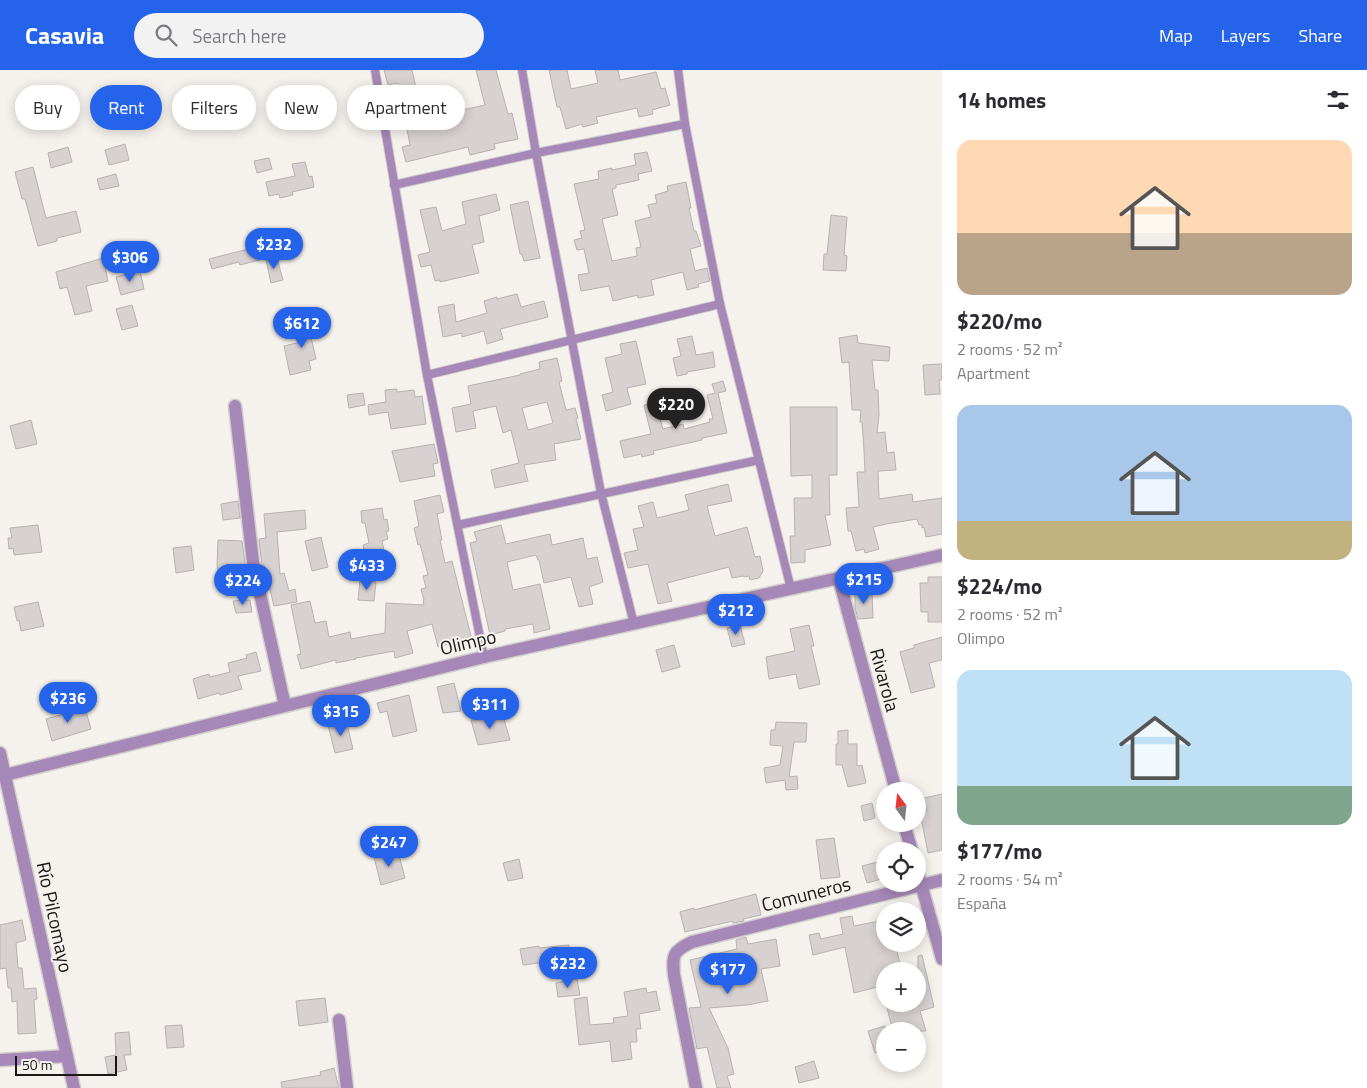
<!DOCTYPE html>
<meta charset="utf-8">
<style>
:root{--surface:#fff;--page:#f2f2f3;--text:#2b2b33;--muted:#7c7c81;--accent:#2563eb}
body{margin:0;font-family:"Titillium Web",sans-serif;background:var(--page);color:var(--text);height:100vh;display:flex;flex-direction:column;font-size:19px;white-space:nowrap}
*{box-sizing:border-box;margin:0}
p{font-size:16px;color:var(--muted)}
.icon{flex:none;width:28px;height:28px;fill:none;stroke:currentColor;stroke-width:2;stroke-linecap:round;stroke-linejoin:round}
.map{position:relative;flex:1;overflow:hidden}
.drawer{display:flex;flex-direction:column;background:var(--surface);width:425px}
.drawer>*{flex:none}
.top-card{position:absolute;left:15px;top:15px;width:475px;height:45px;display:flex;gap:10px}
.needle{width:32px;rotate:345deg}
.controls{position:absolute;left:876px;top:712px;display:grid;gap:10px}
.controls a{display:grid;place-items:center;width:50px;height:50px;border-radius:50%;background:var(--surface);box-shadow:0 2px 12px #0003;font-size:25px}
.scale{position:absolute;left:15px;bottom:12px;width:102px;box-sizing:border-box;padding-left:5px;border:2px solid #1a1817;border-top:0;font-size:14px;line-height:18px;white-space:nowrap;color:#1a1817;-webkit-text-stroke:4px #f5f1ec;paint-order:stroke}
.price{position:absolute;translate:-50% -42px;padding:0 11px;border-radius:18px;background:var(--accent);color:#fff;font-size:16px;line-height:32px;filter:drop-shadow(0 1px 2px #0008)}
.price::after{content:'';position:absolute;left:50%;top:30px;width:15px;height:11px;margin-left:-8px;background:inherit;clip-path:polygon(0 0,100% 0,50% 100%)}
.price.on{background:#222;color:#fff}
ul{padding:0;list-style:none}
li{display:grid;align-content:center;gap:10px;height:265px;padding:0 15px}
li span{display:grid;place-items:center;height:155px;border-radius:15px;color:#555}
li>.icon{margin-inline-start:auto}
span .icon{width:90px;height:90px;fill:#fffc;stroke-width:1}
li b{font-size:21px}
h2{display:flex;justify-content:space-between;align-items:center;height:60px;padding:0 15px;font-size:21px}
.tag{padding:0 18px;border-radius:22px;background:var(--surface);box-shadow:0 2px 12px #0003;font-size:18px;line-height:45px}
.tag.on{background:var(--accent);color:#fff}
header{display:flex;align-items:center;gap:30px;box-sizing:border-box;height:70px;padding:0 25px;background:var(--accent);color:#fff}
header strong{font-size:24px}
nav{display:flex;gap:28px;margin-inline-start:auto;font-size:18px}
.search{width:350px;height:45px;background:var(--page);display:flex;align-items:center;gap:12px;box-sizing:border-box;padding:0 18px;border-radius:28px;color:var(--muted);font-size:19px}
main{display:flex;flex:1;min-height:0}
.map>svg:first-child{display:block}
</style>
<header>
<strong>Casavia</strong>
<div class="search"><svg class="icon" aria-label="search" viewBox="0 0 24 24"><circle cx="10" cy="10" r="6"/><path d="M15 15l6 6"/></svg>Search here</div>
<nav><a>Map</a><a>Layers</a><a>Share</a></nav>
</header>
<main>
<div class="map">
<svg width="942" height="1018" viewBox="0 0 942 1018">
<rect width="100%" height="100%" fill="#f5f1ec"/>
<g fill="#d8d1d1" stroke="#b8b1b0" fill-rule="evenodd">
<path d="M 384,0 L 412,0 L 424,52 L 446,48 L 445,44 L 485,35 L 476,0 L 496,0 L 508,44 L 512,43 L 518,69 L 494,74 L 495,79 L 470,85 L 468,77 L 406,92 L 402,77 L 410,75 L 403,38 L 397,13 L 388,15 Z"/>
<path d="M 549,0 L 567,0 L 571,19 L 598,13 L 595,0 L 618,0 L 620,10 L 656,2 L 661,19 L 665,18 L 670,35 L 652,40 L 653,44 L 639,47 L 637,38 L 596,47 L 598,53 L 583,57 L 582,54 L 566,59 L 560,37 L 557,37 Z"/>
<path d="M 125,74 L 129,90 L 109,95 L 105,80 Z"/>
<path d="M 68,77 L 72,92 L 51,98 L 48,83 Z"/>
<path d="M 647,82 L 652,101 L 638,104 L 639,110 L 616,115 L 616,118 L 612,119 L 618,145 L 602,149 L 612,191 L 637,186 L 636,178 L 641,177 L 635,151 L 651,147 L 648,135 L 657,133 L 655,125 L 668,121 L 667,116 L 686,112 L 691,138 L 689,138 L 694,161 L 696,161 L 701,176 L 690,179 L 695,201 L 707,198 L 710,211 L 698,214 L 699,217 L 687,220 L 683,202 L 651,210 L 654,225 L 638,228 L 638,225 L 613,231 L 609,216 L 581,221 L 578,205 L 589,203 L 584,179 L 577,180 L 574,170 L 582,168 L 580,161 L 585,160 L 574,114 L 599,109 L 598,101 L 612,98 L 612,100 L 636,95 L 634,84 Z"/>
<path d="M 269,88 L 272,99 L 257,103 L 254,91 Z"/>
<path d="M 305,92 L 309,107 L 312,106 L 314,117 L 292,122 L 293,125 L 280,128 L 279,124 L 269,126 L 266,112 L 295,106 L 292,94 Z"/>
<path d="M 33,97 L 46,148 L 76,141 L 81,162 L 57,168 L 57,171 L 38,176 L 25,129 L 22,129 L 15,102 Z"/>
<path d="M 116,104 L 119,116 L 100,120 L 97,109 Z"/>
<path d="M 496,124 L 500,140 L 479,146 L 484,172 L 472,175 L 479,203 L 440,212 L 440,210 L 435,211 L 431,195 L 421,197 L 418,185 L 430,182 L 420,140 L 436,137 L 442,161 L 466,154 L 462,132 Z"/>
<path d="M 528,131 L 540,188 L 524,191 L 522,184 L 520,184 L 510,135 Z"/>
<path d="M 831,145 L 847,147 L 844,185 L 847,186 L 846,201 L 823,200 L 824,184 L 827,184 Z"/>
<path d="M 264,175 L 267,188 L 240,195 L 239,192 L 212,199 L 209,189 Z"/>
<path d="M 103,188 L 108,211 L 86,216 L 92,241 L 75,245 L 67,217 L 60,219 L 56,202 Z"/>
<path d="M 277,188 L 283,210 L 271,213 L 266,190 Z"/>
<path d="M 140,201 L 144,219 L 121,225 L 116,207 Z"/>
<path d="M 517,224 L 521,237 L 544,231 L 548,247 L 500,259 L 503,269 L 487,274 L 484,261 L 462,267 L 462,263 L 443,267 L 438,237 L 454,234 L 456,252 L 487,243 L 484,231 L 497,227 L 497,229 Z"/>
<path d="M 132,235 L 138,256 L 122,260 L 116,239 Z"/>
<path d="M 314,250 L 317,266 L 311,267 L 316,289 L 309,291 L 311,300 L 290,305 L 284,276 L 301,272 L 297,254 Z"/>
<path d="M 857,265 L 858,273 L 890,277 L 889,291 L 872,290 L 875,320 L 878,320 L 879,345 L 877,363 L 885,362 L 887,383 L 894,382 L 896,400 L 878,401 L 879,429 L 912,424 L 913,432 L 942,428 L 942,464 L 926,467 L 924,457 L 922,458 L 922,455 L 919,455 L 917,449 L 886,454 L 873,457 L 879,479 L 865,483 L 864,479 L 856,481 L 851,461 L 848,461 L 846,438 L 859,437 L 857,402 L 865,402 L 864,380 L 862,352 L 860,352 L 861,340 L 852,340 L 849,292 L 842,293 L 839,268 Z"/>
<path d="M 692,266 L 696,285 L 713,282 L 715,297 L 687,302 L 687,304 L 677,306 L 673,288 L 681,286 L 677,269 Z"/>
<path d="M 636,271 L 646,314 L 627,318 L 631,334 L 606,341 L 602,325 L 613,322 L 605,288 L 622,284 L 620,274 Z"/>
<path d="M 557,288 L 562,311 L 559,312 L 566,340 L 575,338 L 578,348 L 576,349 L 581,369 L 554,374 L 556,390 L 524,395 L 528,411 L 495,418 L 491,400 L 519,393 L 511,360 L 503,363 L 496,336 L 473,341 L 476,358 L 456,362 L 452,338 L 471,334 L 468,316 L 520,305 L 520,304 L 540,299 L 539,292 ZM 547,332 L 553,353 L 528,360 L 522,338 Z"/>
<path d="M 942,294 L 942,310 L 939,310 L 940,324 L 925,325 L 923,295 Z"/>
<path d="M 723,311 L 726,321 L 718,323 L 727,363 L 702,368 L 702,370 L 653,381 L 654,384 L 642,387 L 641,384 L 624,388 L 620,371 L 651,364 L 644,335 L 655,332 L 663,359 L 683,354 L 684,359 L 710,352 L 709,349 L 713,349 L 707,325 L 715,323 L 712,314 Z"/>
<path d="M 397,319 L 397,322 L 414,320 L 415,327 L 422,326 L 426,354 L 391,359 L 388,342 L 369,345 L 368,335 L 386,332 L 385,320 Z"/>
<path d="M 363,323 L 365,335 L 349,338 L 347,325 Z"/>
<path d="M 790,337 L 837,337 L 837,405 L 829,405 L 830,445 L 825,445 L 831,475 L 805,480 L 805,492 L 791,493 L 790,466 L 795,466 L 794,428 L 812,428 L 812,405 L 791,406 Z"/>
<path d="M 31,350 L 37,374 L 16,379 L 10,356 Z"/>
<path d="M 434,374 L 438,393 L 433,394 L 435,406 L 400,412 L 392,381 Z"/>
<path d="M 728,414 L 732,431 L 707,436 L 715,466 L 747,457 L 755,487 L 760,486 L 763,501 L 759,508 L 750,510 L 749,506 L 744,507 L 743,506 L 732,508 L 729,497 L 667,513 L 672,531 L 658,534 L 648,494 L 628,498 L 624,483 L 638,480 L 633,459 L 644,457 L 638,436 L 653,432 L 657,448 L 689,440 L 685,425 Z"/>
<path d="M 440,425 L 444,442 L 437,444 L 442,470 L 440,470 L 445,493 L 452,491 L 472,570 L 455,576 L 454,572 L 438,577 L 432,554 L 407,561 L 413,583 L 395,588 L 394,581 L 356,588 L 356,589 L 336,593 L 336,590 L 301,599 L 297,585 L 301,584 L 291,535 L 310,531 L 315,553 L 326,551 L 329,567 L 350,562 L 351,569 L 385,563 L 386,533 L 424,535 L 423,531 L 424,530 L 421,519 L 426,518 L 423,506 L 428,505 L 420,474 L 418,475 L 414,458 L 419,456 L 414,431 Z"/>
<path d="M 238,431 L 240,448 L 223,450 L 221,434 Z"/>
<path d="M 382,438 L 384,450 L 387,449 L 389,461 L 386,461 L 388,469 L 382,471 L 386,490 L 367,494 L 363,475 L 369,473 L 365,453 L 362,453 L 361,441 Z"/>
<path d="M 305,440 L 306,459 L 277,462 L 280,504 L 284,503 L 289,521 L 295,519 L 297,532 L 274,536 L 264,495 L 262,495 L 259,471 L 259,469 L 266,468 L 264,444 Z"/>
<path d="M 38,455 L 42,482 L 14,485 L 13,478 L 9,479 L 8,468 L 12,468 L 10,458 Z"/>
<path d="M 501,455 L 506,474 L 550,464 L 552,475 L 583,468 L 587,489 L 597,487 L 603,512 L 589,517 L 593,534 L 579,537 L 571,507 L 544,513 L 539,490 L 538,490 L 536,485 L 507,492 L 513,520 L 540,514 L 550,559 L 534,563 L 533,554 L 505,559 L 505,561 L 490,565 L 470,473 L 477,471 L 474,462 Z"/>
<path d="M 321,467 L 328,497 L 312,501 L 305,471 Z"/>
<path d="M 218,470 L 242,471 L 246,500 L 243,501 L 245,510 L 229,515 L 229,513 L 222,514 L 217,496 Z"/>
<path d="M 191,476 L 194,500 L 176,503 L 173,478 Z"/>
<path d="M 928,507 L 942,507 L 942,552 L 928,552 L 928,542 L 921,542 L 920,513 L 928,513 Z"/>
<path d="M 360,510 L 376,512 L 374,531 L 358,530 Z"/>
<path d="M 872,521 L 873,548 L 858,549 L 855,538 L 855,522 Z"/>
<path d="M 250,530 L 252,542 L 236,543 L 233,531 Z"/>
<path d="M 38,532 L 44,556 L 21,561 L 19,550 L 17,551 L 14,537 Z"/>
<path d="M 740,555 L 745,574 L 732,577 L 727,558 Z"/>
<path d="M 809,555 L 814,576 L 811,576 L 820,614 L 799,619 L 796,604 L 769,609 L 766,587 L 795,581 L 790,559 Z"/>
<path d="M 942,567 L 942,590 L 929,593 L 935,617 L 911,623 L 900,582 L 914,578 L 914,575 Z"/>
<path d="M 674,575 L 680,597 L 662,602 L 656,580 Z"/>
<path d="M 256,582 L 261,601 L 238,606 L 242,619 L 220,625 L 219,623 L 198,629 L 193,609 L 209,604 L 210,607 L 230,602 L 228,593 L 247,588 L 246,585 Z"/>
<path d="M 454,613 L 461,641 L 443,643 L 437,617 Z"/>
<path d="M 409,625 L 417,661 L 393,667 L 387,641 L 380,643 L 377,633 Z"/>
<path d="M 85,638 L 91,659 L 52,671 L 46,649 Z"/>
<path d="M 503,646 L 510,670 L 478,675 L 471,650 Z"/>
<path d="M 346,650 L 353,679 L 335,683 L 328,655 Z"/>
<path d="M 776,652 L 807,653 L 806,672 L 794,672 L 789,707 L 797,706 L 798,719 L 786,720 L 785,710 L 766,713 L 764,698 L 780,695 L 783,676 L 770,675 L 771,660 L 775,660 Z"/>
<path d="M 848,660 L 848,674 L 857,674 L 857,696 L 862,695 L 866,713 L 848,717 L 842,695 L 836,695 L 836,674 L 838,674 L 838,661 Z"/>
<path d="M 942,724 L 942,780 L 928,783 L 920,742 L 927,741 L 924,728 Z"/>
<path d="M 872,733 L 875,748 L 864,751 L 861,736 Z"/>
<path d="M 834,768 L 840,807 L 821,809 L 816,770 Z"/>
<path d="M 398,781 L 405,808 L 381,815 L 374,787 Z"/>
<path d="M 519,789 L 523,808 L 508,811 L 503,793 Z"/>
<path d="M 885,790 L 885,808 L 867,813 L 862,796 Z"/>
<path d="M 756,824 L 761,845 L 743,849 L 744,851 L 733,853 L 733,851 L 685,862 L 680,842 L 694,838 L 694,840 Z"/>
<path d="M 852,846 L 854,856 L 885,850 L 885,874 L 895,874 L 902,901 L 885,901 L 885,915 L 854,923 L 845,877 L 813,885 L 809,865 L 819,863 L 821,869 L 843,864 L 840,848 Z"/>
<path d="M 22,850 L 26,870 L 16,873 L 18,898 L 22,898 L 24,919 L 36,918 L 37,929 L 34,930 L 36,963 L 18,964 L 17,931 L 12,932 L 11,918 L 8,918 L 6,898 L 0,899 L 0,855 Z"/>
<path d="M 746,867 L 748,874 L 776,869 L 780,896 L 761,899 L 768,931 L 747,935 L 709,938 L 728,978 L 734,1004 L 727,1006 L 731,1018 L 717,1018 L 707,977 L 697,979 L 689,938 L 701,937 L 690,890 L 737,879 L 736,870 Z"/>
<path d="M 569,875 L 570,889 L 523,895 L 520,879 L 539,876 L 539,878 Z"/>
<path d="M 922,885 L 934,937 L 920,941 L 926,961 L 893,961 L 886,934 L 918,934 L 918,886 Z"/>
<path d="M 577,909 L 580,925 L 558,927 L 556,913 Z"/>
<path d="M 646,918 L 647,923 L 656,921 L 660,940 L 639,944 L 641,959 L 636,959 L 637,972 L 630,972 L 632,989 L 612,992 L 610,971 L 579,975 L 574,929 L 587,927 L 590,955 L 614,953 L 613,948 L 628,946 L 624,922 Z"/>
<path d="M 325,928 L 328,952 L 299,956 L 296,931 Z"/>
<path d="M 182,955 L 184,977 L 167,978 L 165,956 Z"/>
<path d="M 885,956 L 885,980 L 875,983 L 868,961 Z"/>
<path d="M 129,962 L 131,985 L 124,985 L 127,1000 L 108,1004 L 105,987 L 116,985 L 115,963 Z"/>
<path d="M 814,991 L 819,1008 L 799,1013 L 795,997 Z"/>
<path d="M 334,998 L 339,1018 L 282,1018 L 281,1012 L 321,1005 L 320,1002 Z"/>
</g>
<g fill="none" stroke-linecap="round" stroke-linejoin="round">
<g stroke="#d2ceca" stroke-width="10">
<g id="service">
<path d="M 375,0 L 427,305 L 484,587"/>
<path d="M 522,0 L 536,83 L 601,423 L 634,554"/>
<path d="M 678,0 L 685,54 L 720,234 L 791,519"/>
<path d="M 394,115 L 536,83 L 685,54"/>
<path d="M 427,305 L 720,234"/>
<path d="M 458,455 L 759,390"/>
</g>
</g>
<g stroke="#d2ceca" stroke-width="15">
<g id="minor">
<path d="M 235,336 L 253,492 L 285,636"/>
<path d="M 839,509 L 896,721"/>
<path d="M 0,683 L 74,1018"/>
<path d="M 5,705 L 484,587 L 942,485"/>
<path d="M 904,754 L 912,781"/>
<path d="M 918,803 L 942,889"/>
<path d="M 339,950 L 347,1018"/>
<path d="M 0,990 L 67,986"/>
<path d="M 696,1018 L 674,905 C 672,885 673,881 692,872 L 942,810"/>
</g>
</g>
<use href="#service" stroke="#a588b7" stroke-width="8"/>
<use href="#minor" stroke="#a588b7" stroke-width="12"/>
</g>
<g text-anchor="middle" stroke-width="4" stroke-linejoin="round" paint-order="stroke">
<g font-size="19" fill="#1a1817" stroke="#f5f1ec">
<text transform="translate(468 572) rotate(-13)" y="7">Olimpo</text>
<text transform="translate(885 610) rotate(75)" y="7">Rivarola</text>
<text transform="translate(806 824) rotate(-14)" y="7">Comuneros</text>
<text transform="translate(55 847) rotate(78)" y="7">Río Pilcomayo</text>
</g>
</g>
</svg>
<div class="controls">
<a><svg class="needle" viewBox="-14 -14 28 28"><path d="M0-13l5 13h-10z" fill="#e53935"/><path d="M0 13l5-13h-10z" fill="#7c7c81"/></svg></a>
<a><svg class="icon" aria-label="locate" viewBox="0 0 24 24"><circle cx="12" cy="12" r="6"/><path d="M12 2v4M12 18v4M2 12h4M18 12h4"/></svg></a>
<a><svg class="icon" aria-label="layers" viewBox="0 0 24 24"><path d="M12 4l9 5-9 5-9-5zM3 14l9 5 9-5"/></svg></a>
<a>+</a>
<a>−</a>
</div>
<div class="scale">50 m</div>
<b class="price" style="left:274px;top:200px">$232</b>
<b class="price" style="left:130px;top:213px">$306</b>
<b class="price" style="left:302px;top:279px">$612</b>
<b class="price on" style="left:676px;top:360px">$220</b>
<b class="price" style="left:367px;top:521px">$433</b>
<b class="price" style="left:864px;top:535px">$215</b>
<b class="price" style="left:243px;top:536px">$224</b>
<b class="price" style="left:736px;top:566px">$212</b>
<b class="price" style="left:68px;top:654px">$236</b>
<b class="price" style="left:490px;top:660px">$311</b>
<b class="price" style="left:341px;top:667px">$315</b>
<b class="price" style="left:389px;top:798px">$247</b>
<b class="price" style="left:568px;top:919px">$232</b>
<b class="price" style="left:728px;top:925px">$177</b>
<div class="top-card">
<a class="tag">Buy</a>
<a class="tag on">Rent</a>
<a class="tag">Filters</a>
<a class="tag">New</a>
<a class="tag">Apartment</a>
</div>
</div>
<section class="drawer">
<h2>14 homes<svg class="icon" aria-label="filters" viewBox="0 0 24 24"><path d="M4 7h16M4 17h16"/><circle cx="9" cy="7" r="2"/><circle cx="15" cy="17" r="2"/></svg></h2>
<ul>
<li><span style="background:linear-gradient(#ffd9b3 60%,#b9a48a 0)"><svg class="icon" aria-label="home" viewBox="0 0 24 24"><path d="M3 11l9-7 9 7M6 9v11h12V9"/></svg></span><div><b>$220/mo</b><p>2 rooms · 52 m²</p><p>Apartment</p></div></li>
<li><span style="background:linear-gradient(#a9c7e8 75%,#c2b280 0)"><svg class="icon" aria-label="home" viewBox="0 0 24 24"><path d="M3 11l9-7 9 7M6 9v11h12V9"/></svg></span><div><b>$224/mo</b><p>2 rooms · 52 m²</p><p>Olimpo</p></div></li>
<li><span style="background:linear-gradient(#bfe0f5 75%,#7fa58c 0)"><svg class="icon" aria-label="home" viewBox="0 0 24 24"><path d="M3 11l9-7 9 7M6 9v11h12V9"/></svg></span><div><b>$177/mo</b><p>2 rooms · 54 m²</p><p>España</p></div></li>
</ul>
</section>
</main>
